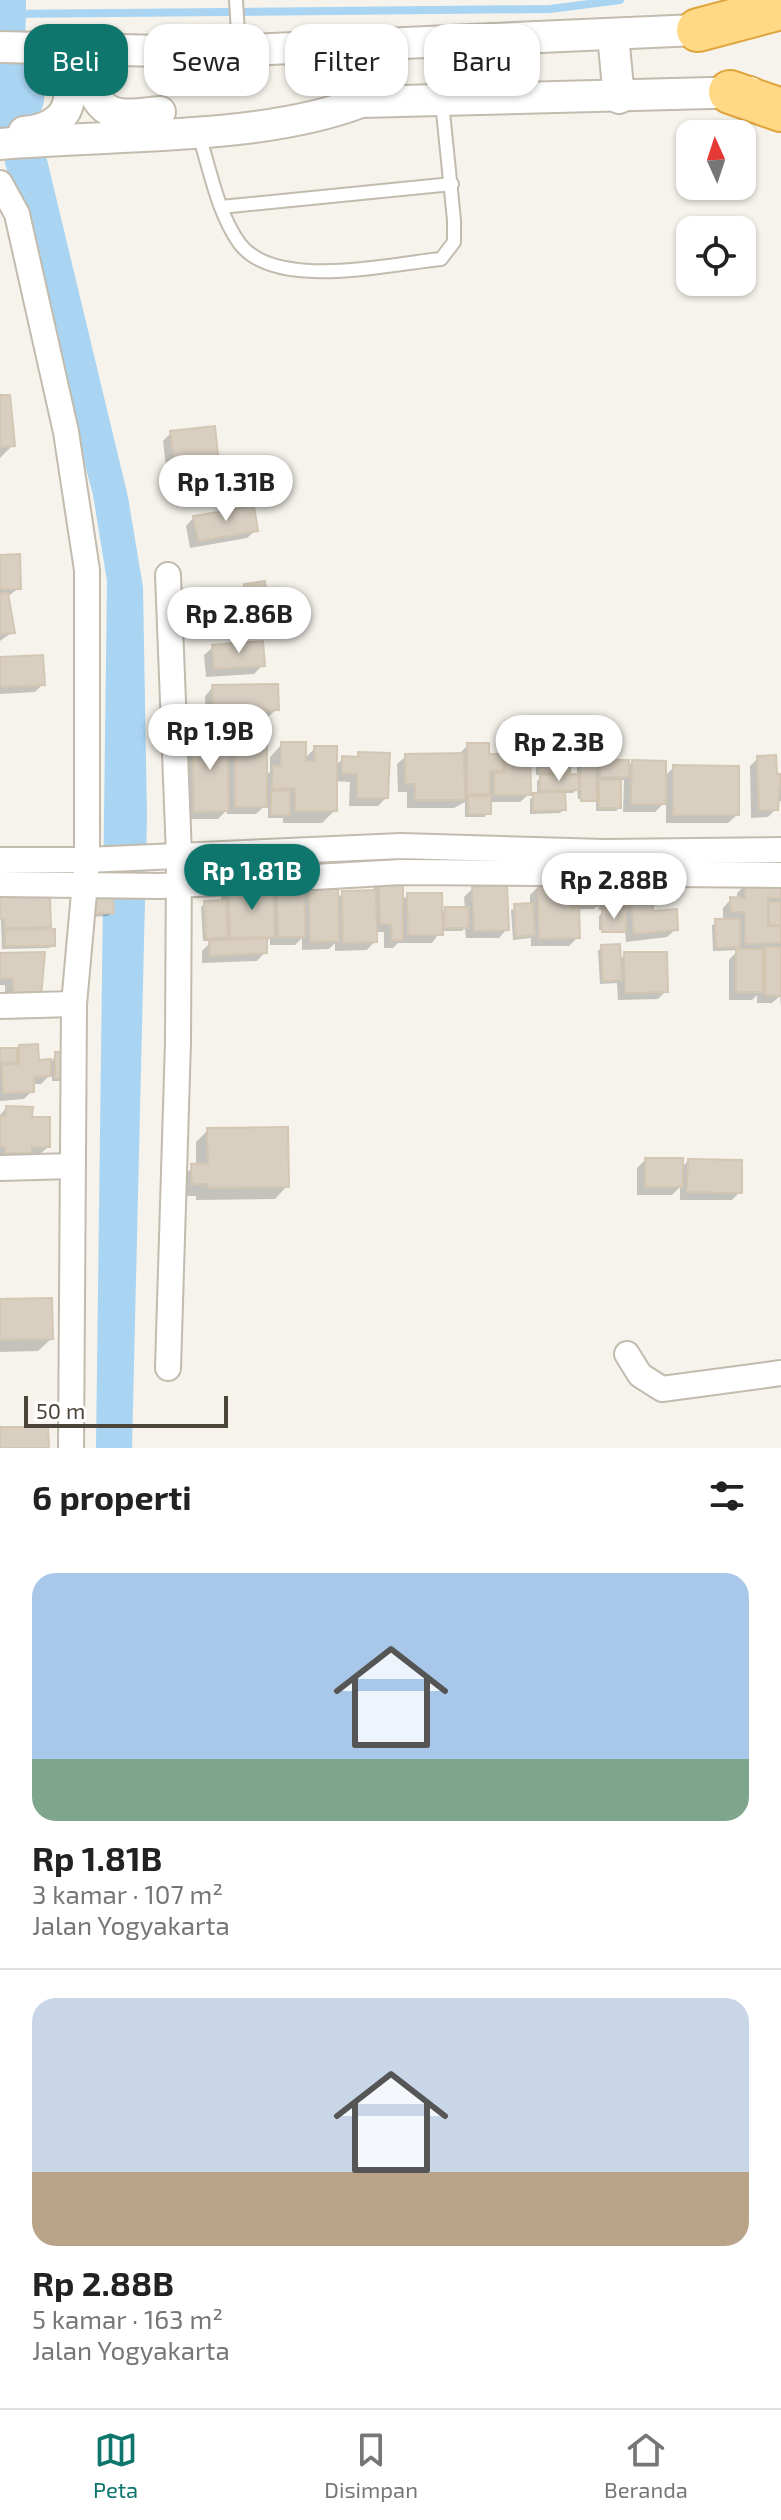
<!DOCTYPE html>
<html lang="id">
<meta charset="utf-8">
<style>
:root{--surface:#fff;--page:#f6f6f6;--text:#222;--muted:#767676;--line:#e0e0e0;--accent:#0f766e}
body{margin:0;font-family:"Exo 2",sans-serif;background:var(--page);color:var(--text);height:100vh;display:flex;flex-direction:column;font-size:30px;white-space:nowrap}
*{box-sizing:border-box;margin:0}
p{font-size:26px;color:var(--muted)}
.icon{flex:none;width:44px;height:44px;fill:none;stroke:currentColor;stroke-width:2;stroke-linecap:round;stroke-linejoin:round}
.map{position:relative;height:1448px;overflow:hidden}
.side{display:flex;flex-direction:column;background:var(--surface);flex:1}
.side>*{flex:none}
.banner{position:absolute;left:24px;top:24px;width:734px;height:72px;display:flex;gap:16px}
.needle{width:52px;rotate:357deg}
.tools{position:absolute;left:676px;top:120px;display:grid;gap:16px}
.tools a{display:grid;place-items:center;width:80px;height:80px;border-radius:16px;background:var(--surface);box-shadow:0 2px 6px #0004;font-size:40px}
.scale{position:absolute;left:24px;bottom:20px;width:204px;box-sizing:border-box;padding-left:8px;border:4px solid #4b4439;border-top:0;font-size:22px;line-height:28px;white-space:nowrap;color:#4b4439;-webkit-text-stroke:6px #fff;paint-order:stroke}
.price{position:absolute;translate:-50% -68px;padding:0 18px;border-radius:28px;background:#fff;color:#222;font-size:26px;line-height:52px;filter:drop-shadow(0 2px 4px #0008)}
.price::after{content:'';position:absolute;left:50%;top:48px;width:24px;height:18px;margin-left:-12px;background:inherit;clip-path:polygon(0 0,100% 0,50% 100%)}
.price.active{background:var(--accent);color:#fff}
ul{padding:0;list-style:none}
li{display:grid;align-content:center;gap:16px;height:424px;padding:0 32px}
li+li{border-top:2px solid var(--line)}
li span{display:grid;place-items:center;height:248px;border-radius:24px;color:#555}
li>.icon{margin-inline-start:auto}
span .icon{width:144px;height:144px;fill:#fffc;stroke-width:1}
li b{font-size:34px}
h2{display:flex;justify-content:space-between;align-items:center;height:96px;padding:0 32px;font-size:34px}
.pill{padding:0 28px;border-radius:24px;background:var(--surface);box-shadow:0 2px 6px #0004;font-size:28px;line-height:72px}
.pill.active{background:var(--accent);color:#fff}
.tab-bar{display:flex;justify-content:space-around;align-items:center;height:112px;border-top:2px solid var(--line);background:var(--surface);font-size:22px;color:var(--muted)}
.tab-bar a{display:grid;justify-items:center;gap:4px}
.tab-bar .active{color:var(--accent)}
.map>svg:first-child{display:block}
</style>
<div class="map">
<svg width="781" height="1448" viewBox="0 0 781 1448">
<rect width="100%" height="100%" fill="#f6f3ec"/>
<path fill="#a9d4f2" d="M 0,0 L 26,0 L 25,61 C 44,75 51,97 37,118 L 128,497 L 143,587 L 147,816 L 132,1448 L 96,1448 L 107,581 L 93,495 L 0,144 Z"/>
<g fill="#0003">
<path d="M 0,397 L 13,445 L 0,458 Z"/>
<path d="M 171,433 L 216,454 L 208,463 L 166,467 L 163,441 Z"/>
<path d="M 195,472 L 243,487 L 234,495 L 189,501 L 186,480 Z"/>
<path d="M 194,517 L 256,530 L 247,538 L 190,548 L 186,526 Z"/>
<path d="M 0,557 L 19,588 L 7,597 L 13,632 L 0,641 Z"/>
<path d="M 244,585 L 266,617 L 258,626 L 244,635 L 191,638 L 189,610 L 197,602 L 237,600 L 236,594 Z"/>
<path d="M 213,647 L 263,665 L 254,674 L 206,677 L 204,655 Z"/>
<path d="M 0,659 L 43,684 L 35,692 L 0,694 Z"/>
<path d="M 213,687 L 277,709 L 268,717 L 206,719 L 205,696 Z"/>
<path d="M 193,734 L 225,755 L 236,744 L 265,776 L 270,772 L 270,757 L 282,744 L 304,759 L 315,748 L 335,767 L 343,758 L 354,759 L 359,754 L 386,798 L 378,806 L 349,806 L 350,782 L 335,781 L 335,810 L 322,823 L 283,823 L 283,818 L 268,818 L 268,803 L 256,814 L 227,814 L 227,810 L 218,819 L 187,819 L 185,742 Z"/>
<path d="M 468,745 L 488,756 L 496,756 L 505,745 L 529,794 L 520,802 L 489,802 L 485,817 L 465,817 L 465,802 L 454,808 L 407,808 L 407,792 L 398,792 L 397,764 L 406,756 L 460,753 Z"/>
<path d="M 539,755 L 568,771 L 562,777 L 577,776 L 577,764 L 581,761 L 594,768 L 600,762 L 627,768 L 632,762 L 664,777 L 674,767 L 737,815 L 728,823 L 666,823 L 666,801 L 655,812 L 623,812 L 624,780 L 619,780 L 619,808 L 616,811 L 596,811 L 596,799 L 578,799 L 577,788 L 573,793 L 563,793 L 564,809 L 560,813 L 530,814 L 530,799 L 537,795 L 537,781 L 543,775 L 536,775 L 536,759 Z"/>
<path d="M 758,758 L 775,777 L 781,776 L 781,801 L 776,802 L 776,809 L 768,817 L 751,818 L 750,766 Z"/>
<path d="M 380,879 L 401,901 L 408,895 L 441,914 L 445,909 L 465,909 L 464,897 L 473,888 L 507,929 L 499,938 L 466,938 L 465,928 L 462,931 L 441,931 L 432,943 L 398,943 L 393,948 L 384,948 L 384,932 L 375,932 L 375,941 L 367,950 L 335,951 L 335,943 L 329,949 L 302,950 L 302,938 L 295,945 L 270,945 L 270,938 L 265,944 L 265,952 L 257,961 L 202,963 L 202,951 L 212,941 L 203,941 L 201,907 L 205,903 L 221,903 L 221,897 L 229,888 L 271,894 L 278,887 L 303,896 L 309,889 L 336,899 L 343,893 L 371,892 Z"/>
<path d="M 746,884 L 781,888 L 781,1007 L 780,996 L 772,1003 L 757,1003 L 757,995 L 752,1000 L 729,1000 L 729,960 L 738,950 L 713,951 L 712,925 L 723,921 L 723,908 L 731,899 L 737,900 L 737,893 Z"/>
<path d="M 539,886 L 570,905 L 574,900 L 599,900 L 603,891 L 627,895 L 631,890 L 651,913 L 676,929 L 667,937 L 626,942 L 625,930 L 599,930 L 599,916 L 604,910 L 599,910 L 599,903 L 594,909 L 577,909 L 578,937 L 569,946 L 531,946 L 531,938 L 513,940 L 511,910 L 530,905 L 530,895 Z"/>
<path d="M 0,891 L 25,899 L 49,926 L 43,931 L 53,945 L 49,948 L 2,949 Z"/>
<path d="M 88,899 L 112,912 L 108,916 L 89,917 Z"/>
<path d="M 602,947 L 619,960 L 625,954 L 666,991 L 658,999 L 618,1000 L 617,983 L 600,984 L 598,951 Z"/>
<path d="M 43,954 L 5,1006 L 5,985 L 0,985 L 0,955 Z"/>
<path d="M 20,1047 L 37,1062 L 52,1061 L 56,1054 L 66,1081 L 52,1081 L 52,1073 L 41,1084 L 32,1084 L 32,1091 L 24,1099 L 0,1101 L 0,1050 Z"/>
<path d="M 6,1108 L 30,1119 L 48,1147 L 39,1155 L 28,1155 L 21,1161 L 0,1161 L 0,1115 Z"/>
<path d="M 208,1130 L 287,1186 L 275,1199 L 196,1200 L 196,1196 L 180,1196 L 180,1178 L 196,1165 L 196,1142 Z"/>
<path d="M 645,1160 L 681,1168 L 688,1161 L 740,1192 L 732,1200 L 680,1200 L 680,1187 L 672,1195 L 637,1195 L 637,1168 Z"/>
<path d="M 0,1301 L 51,1339 L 38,1351 L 0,1352 Z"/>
</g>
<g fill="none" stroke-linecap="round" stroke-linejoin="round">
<path stroke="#a9d4f2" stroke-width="8" d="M 0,14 L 550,9 L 620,0"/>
</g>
<g fill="#d8cfc1" stroke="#d3c7b4" stroke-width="2">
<path d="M 0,395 L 10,395 L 15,446 L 0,447 Z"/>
<path d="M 215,426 L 218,455 L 174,460 L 170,431 Z"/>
<path d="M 241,464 L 245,487 L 197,494 L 194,470 Z"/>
<path d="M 254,506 L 258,531 L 198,541 L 193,516 Z"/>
<path d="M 20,554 L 21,589 L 0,589 L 0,555 Z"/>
<path d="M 265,581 L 268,618 L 254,618 L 255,627 L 199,630 L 197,600 L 246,597 L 244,584 Z"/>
<path d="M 0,593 L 8,593 L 15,633 L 0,634 Z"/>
<path d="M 263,641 L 265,666 L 214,669 L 212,645 Z"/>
<path d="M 43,655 L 45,685 L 0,687 L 0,657 Z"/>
<path d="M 278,684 L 279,710 L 213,712 L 212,685 Z"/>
<path d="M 227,731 L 229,811 L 194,812 L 192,732 Z"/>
<rect x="235" y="742" width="32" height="65"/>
<path d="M 281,742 L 306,742 L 306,761 L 315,761 L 314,746 L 337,746 L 337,811 L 295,811 L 295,788 L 272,789 L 273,766 L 281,766 Z"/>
<path d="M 467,743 L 489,743 L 489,754 L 503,754 L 503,771 L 490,771 L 490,794 L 467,794 Z"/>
<path d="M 504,743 L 530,743 L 531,795 L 494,795 L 494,773 L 505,773 Z"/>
<path d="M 358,752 L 390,753 L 388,798 L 357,798 L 357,774 L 342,773 L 342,756 L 358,757 Z"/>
<path d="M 464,753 L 465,800 L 415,800 L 415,784 L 405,784 L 405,754 Z"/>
<rect x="539" y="753" width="31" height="19"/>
<path d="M 776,755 L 777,774 L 781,774 L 778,810 L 759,810 L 757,756 Z"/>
<path d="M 580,759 L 596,759 L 597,801 L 581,801 Z"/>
<rect x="600" y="760" width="29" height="17"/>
<path d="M 632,760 L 666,761 L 666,804 L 631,804 Z"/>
<path d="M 673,765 L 739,766 L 739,815 L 673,815 Z"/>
<path d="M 578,774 L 579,790 L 540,791 L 540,775 Z"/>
<rect x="599" y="780" width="22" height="28"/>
<path d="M 290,790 L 290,815 L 271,815 L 271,791 Z"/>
<path d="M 565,792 L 566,810 L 533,811 L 533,793 Z"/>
<rect x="468" y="796" width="23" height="18"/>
<path d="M 379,877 L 403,877 L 403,940 L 392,940 L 391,924 L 380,924 Z"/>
<path d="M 745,882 L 781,886 L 781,898 L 768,898 L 768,926 L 781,926 L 781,943 L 745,944 L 745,912 L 731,912 L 730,897 L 745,898 Z"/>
<path d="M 304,884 L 305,937 L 278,937 L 277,885 Z"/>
<path d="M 538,884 L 571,884 L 572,908 L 579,907 L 580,938 L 539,939 Z"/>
<path d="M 273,885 L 275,937 L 230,938 L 228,886 Z"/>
<path d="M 507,885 L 509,930 L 474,931 L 472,887 Z"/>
<path d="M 338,886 L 339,941 L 310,942 L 309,887 Z"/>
<path d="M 652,887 L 653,911 L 677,909 L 678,930 L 634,934 L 630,888 Z"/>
<path d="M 27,888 L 27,897 L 50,896 L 51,927 L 5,928 L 4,919 L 0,919 L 0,889 Z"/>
<path d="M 628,888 L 629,906 L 602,907 L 602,889 Z"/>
<path d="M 376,890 L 377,942 L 343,943 L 342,891 Z"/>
<path d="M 91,893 L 113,893 L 114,913 L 92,914 Z"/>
<path d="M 407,893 L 442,893 L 443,935 L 408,935 Z"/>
<path d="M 574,898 L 600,898 L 599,906 L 574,906 Z"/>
<path d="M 226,900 L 228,937 L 206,939 L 204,901 Z"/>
<rect x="769" y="902" width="12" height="23"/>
<path d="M 533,903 L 535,935 L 516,937 L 514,904 Z"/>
<path d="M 445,907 L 469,907 L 468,928 L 444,928 Z"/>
<rect x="602" y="910" width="24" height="22"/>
<path d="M 715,919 L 740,919 L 740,947 L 716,948 Z"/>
<path d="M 55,929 L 55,946 L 5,946 L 5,930 Z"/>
<path d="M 267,938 L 267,953 L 210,956 L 209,941 Z"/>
<path d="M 620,944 L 622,980 L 603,981 L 601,945 Z"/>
<path d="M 765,947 L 781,947 L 781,996 L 765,995 Z"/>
<rect x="736" y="949" width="27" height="43"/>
<path d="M 45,952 L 41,998 L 13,998 L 13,978 L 0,978 L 0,953 Z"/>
<path d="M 624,952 L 667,952 L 668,992 L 625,993 Z"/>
<path d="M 38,1044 L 39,1060 L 51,1059 L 51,1076 L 34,1077 L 34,1092 L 3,1093 L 2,1065 L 19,1064 L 19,1045 Z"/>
<path d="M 0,1048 L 17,1048 L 17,1062 L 0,1063 Z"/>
<rect x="55" y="1052" width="17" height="26"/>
<path d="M 6,1106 L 33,1107 L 32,1117 L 50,1117 L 50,1147 L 32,1147 L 32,1153 L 5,1153 L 5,1147 L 0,1146 L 0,1116 L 6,1116 Z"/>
<path d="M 288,1127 L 289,1187 L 208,1188 L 208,1184 L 192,1184 L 191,1164 L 208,1163 L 207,1128 Z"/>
<rect x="645" y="1158" width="38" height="29"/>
<path d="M 688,1159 L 742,1160 L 742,1193 L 687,1192 Z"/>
<path d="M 52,1298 L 53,1339 L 0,1340 L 0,1299 Z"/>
<path d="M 0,1427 L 48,1427 L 49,1448 L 0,1448 Z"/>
</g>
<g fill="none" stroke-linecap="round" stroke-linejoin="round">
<g stroke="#c2bbae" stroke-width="16">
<g id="service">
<path d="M 236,0 L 239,49"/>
<path d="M 199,135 C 210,170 218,214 240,244 C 276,291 389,264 441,259 L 454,242 L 454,220 L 442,102"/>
<path d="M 221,207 L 452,184"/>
</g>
</g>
<g stroke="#c2bbae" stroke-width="28">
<g id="minor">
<path d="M 0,183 L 17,214 L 66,432 L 87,570 L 87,860 L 74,1004 L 71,1448"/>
<path d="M 168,575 L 179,855 L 178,1042 L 168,1368"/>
<path d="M 0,860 L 87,860 L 401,846 L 605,852 L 781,850"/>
<path d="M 0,884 L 161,886 L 401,872 L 781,875"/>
<path d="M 0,1006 L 74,1004"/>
<path d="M 0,1168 L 73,1166"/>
<path d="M 627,1354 L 640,1375 L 662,1389 L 781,1373"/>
</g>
</g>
<g stroke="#c2bbae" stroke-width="34">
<g id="tertiary">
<path d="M 613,35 L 619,98"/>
<path d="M 0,47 L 201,52 L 719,29"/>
<path d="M 118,49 C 112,54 102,58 97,65 C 83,83 99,112 120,114 C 133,116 147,113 160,112"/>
<path d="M 24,132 C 83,127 82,73 34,47"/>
<path d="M 0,144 C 111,134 260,141 361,102 L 750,92"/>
</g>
</g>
<g stroke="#e0a43c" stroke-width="46">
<g id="trunk">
<path d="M 698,30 L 781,8"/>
<path d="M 730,92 L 781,110"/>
</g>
</g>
<use href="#service" stroke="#fff" stroke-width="12"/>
<use href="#minor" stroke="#fff" stroke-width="24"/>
<use href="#tertiary" stroke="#fff" stroke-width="30"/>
<use href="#trunk" stroke="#ffd985" stroke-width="42"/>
</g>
</svg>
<div class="tools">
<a><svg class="needle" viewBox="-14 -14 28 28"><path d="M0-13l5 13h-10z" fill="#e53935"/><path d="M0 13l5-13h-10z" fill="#767676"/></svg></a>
<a><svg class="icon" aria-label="locate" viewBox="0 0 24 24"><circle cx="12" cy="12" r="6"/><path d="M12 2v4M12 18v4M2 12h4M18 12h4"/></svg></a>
</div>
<div class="scale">50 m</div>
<b class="price" style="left:226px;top:523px">Rp 1.31B</b>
<b class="price" style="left:239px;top:655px">Rp 2.86B</b>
<b class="price" style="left:210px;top:772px">Rp 1.9B</b>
<b class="price" style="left:559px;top:783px">Rp 2.3B</b>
<b class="price active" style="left:252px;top:912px">Rp 1.81B</b>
<b class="price" style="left:614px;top:921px">Rp 2.88B</b>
<div class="banner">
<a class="pill active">Beli</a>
<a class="pill">Sewa</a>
<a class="pill">Filter</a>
<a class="pill">Baru</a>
</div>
</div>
<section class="side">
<h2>6 properti<svg class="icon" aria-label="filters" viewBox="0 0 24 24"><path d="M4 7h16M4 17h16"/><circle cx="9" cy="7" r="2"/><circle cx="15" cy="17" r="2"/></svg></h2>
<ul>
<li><span style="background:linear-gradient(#a9c7e8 75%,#7fa58c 0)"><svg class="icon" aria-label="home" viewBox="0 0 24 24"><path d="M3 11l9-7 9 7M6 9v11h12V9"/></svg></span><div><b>Rp 1.81B</b><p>3 kamar · 107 m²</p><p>Jalan Yogyakarta</p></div></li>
<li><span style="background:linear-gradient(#c9d6e8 70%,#b9a48a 0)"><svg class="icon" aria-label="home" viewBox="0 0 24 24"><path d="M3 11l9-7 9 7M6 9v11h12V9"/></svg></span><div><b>Rp 2.88B</b><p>5 kamar · 163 m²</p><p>Jalan Yogyakarta</p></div></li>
</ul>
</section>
<nav class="tab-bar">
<a class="active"><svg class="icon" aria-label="map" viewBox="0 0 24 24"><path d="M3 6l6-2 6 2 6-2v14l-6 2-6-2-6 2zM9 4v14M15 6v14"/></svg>Peta</a>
<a><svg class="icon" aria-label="saved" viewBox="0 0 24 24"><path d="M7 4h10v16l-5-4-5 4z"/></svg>Disimpan</a>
<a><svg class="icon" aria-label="home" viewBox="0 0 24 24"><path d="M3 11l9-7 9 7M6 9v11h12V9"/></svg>Beranda</a>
</nav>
